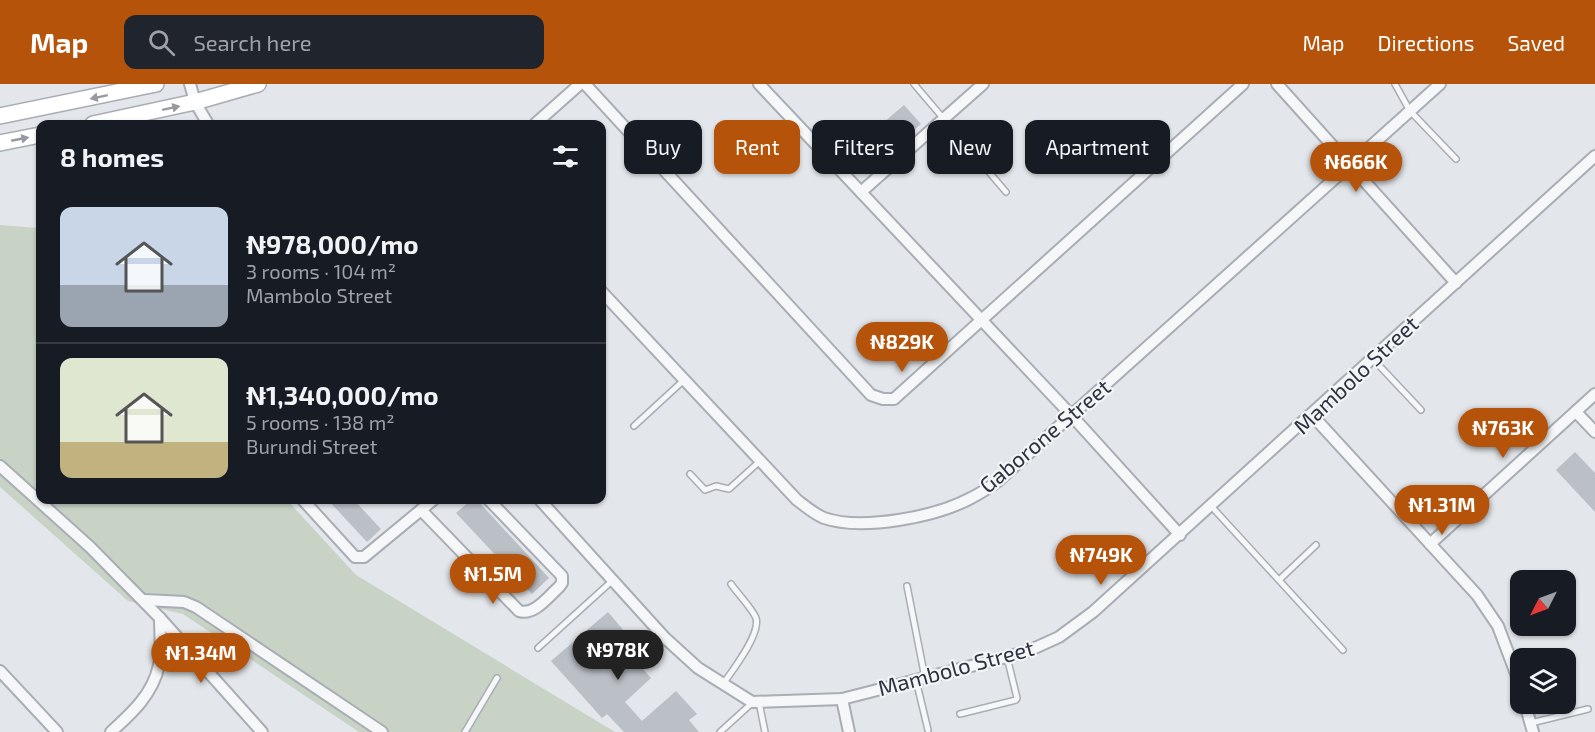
<!DOCTYPE html>
<meta charset="utf-8">
<style>
:root{--surface:#171b24;--page:#20242c;--text:#f1f3f6;--muted:#9ea1a6;--line:#363941;--accent:#b45309}
body{margin:0;font-family:"Exo 2",sans-serif;background:var(--page);color:var(--text);height:100vh;display:flex;flex-direction:column;font-size:22px;white-space:nowrap}
*{box-sizing:border-box;margin:0}
p{font-size:20px;color:var(--muted)}
.icon{flex:none;width:33px;height:33px;fill:none;stroke:currentColor;stroke-width:2;stroke-linecap:round;stroke-linejoin:round}
.map{position:relative;flex:1;overflow:hidden}
.sheet{position:absolute;left:36px;top:36px;width:570px;height:384px;display:flex;flex-direction:column;background:var(--surface);border-radius:12px;box-shadow:0 2px 4px #0004}
.sheet>*{flex:none}
.guide{position:absolute;left:624px;top:36px;width:570px;height:54px;display:flex;gap:12px}
.needle{width:39px;rotate:228deg}
.buttons{position:absolute;left:1510px;top:486px;display:grid;gap:12px}
.buttons a{display:grid;place-items:center;width:66px;height:66px;border-radius:12px;background:var(--surface);box-shadow:0 2px 4px #0004;font-size:30px}
.price{position:absolute;translate:-50% -51px;padding:0 14px;border-radius:21px;background:var(--accent);color:#fff;font-size:20px;line-height:39px;filter:drop-shadow(0 2px 3px #0008)}
.price::after{content:'';position:absolute;left:50%;top:36px;width:18px;height:14px;margin-left:-9px;background:inherit;clip-path:polygon(0 0,100% 0,50% 100%)}
.price.selected{background:#222;color:#fff}
ul{padding:0;list-style:none}
li{display:flex;align-items:center;gap:18px;height:150px;padding:0 24px}
li+li{border-top:2px solid var(--line)}
li span{display:grid;place-items:center;flex:none;width:168px;height:120px;border-radius:12px;color:#555}
li>.icon{margin-inline-start:auto}
span .icon{width:72px;height:72px;fill:#fffc;stroke-width:1}
li b{font-size:26px}
h2{display:flex;justify-content:space-between;align-items:center;height:72px;padding:0 24px;font-size:26px}
.tag{padding:0 21px;border-radius:12px;background:var(--surface);box-shadow:0 2px 4px #0004;font-size:21px;line-height:54px}
.tag.selected{background:var(--accent);color:#fff}
header{display:flex;align-items:center;gap:36px;box-sizing:border-box;height:84px;padding:0 30px;background:var(--accent);color:#fff}
header strong{font-size:28px}
nav{display:flex;gap:33px;margin-inline-start:auto;font-size:21px}
.search{width:420px;height:54px;background:var(--page);display:flex;align-items:center;gap:15px;box-sizing:border-box;padding:0 21px;border-radius:12px;color:var(--muted);font-size:22px}
.map>svg:first-child{display:block}
</style>
<header>
<strong>Map</strong>
<div class="search"><svg class="icon" aria-label="search" viewBox="0 0 24 24"><circle cx="10" cy="10" r="6"/><path d="M15 15l6 6"/></svg>Search here</div>
<nav><a>Map</a><a>Directions</a><a>Saved</a></nav>
</header>
<div class="map">
<svg width="1595" height="648" viewBox="0 0 1595 648">
<rect width="100%" height="100%" fill="#e3e6ea"/>
<path fill="#c8d3c5" d="M 0,141 L 38,144 L 40,147 L 40,416 L 287,416 L 356,491 L 615,648 L 359,648 L 183,530 L 128,517 L 0,403 Z"/>
<g fill="#bbbfc6">
<path d="M 904,21 L 921,40 L 894,63 L 877,44 Z"/>
<path d="M 1575,368 L 1595,389 L 1595,428 L 1556,386 Z"/>
<path d="M 328,416 L 354,416 L 381,445 L 367,458 Z"/>
<path d="M 471,416 L 477,416 L 549,494 L 532,510 L 456,429 Z"/>
<path d="M 608,528 L 630,554 L 622,562 L 651,594 L 625,618 L 642,637 L 676,607 L 697,630 L 689,636 L 699,648 L 624,648 L 607,630 L 602,634 L 551,577 Z"/>
</g>
<g fill="none" stroke-linecap="round" stroke-linejoin="round">
<g stroke="#a9adb4" stroke-width="8">
<g id="lane">
<path d="M 914,0 L 1006,108"/>
<path d="M 1395,0 L 1410,27 L 1456,75"/>
<path d="M 1373,275 L 1421,326"/>
<path d="M 634,342 L 684,296"/>
<path d="M 690,390 L 705,406 L 716,402 L 729,405 L 760,377"/>
<path d="M 1211,422 L 1343,566"/>
<path d="M 1279,496 L 1316,461"/>
<path d="M 907,502 L 925,594"/>
<path d="M 538,564 L 613,496"/>
<path d="M 916,596 L 928,646"/>
<path d="M 723,600 C 732,587 761,550 756,534 C 752,524 737,509 731,500"/>
<path d="M 759,618 L 765,648"/>
<path d="M 960,630 L 1016,616 L 1017,614 L 1007,573"/>
<path d="M 1531,639 L 1588,625"/>
<path d="M 465,648 L 497,594"/>
<path d="M 720,648 L 752,619"/>
</g>
</g>
<g stroke="#a9adb4" stroke-width="14">
<g id="street">
<path d="M 190,0 L 195,18 L 208,40"/>
<path d="M 585,0 L 871,311 L 883,315 L 894,315 L 1243,0"/>
<path d="M 759,0 L 1072,332 L 1180,451"/>
<path d="M 1277,0 L 1456,199"/>
<path d="M 535,40 L 580,0"/>
<path d="M 861,108 L 983,0"/>
<path d="M 602,208 L 797,416 C 805,422 814,430 824,434 C 862,447 936,433 971,414 C 981,409 990,403 998,397 L 1440,0"/>
<path d="M 1576,328 L 1595,348"/>
<path d="M 1312,331 L 1477,511 L 1498,542 L 1521,603"/>
<path d="M 0,382 L 90,463 L 160,534 C 160,549 162,566 159,581 C 153,610 132,629 111,648"/>
<path d="M 303,416 L 355,473 L 364,473 L 433,416"/>
<path d="M 540,416 L 665,554 L 698,584 L 752,618 L 842,615 L 1026,568 L 1059,553 L 1093,528 L 1595,72"/>
<path d="M 421,426 L 519,527 C 534,532 548,513 559,503 L 562,499 L 562,492 L 489,416"/>
<path d="M 1430,460 L 1595,310"/>
<path d="M 145,516 L 184,518 L 196,523 L 382,648"/>
<path d="M 160,534 L 262,648"/>
<path d="M 0,587 L 57,648"/>
<path d="M 842,615 L 849,648"/>
<path d="M 1525,620 L 1533,648"/>
</g>
</g>
<g stroke="#a9adb4" stroke-width="18">
<g id="secondary">
<path d="M 0,32 L 156,0"/>
<path d="M 93,40 L 195,18 L 258,0"/>
<path d="M 0,59 L 40,51"/>
</g>
</g>
<use href="#lane" stroke="#f6f7f9" stroke-width="5"/>
<use href="#street" stroke="#f6f7f9" stroke-width="10"/>
<use href="#secondary" stroke="#fff" stroke-width="15"/>
</g>
<defs><path id="oneway-solid" d="M-6-.8H1V-3.2L6.5 0L1 3.2V.8H-6Z" transform="scale(1.5)"/></defs>
<g fill="#9699a0">
<use href="#oneway-solid" transform="translate(99 13) rotate(168)"/>
<use href="#oneway-solid" transform="translate(171 24) rotate(-12)"/>
<use href="#oneway-solid" transform="translate(20 55) rotate(-11)"/>
</g>
<g text-anchor="middle" stroke-width="4.5" stroke-linejoin="round" paint-order="stroke">
<g font-size="22" fill="#2d3340" stroke="#f3f5f7">
<text transform="translate(1356 291) rotate(-43)" y="8">Mambolo Street</text>
<text transform="translate(1045 352) rotate(-40)" y="8">Gaborone Street</text>
<text transform="translate(956 584) rotate(-15)" y="8">Mambolo Street</text>
</g>
</g>
</svg>
<div class="buttons">
<a><svg class="needle" viewBox="-14 -14 28 28"><path d="M0-13l5 13h-10z" fill="#e53935"/><path d="M0 13l5-13h-10z" fill="#9ea1a6"/></svg></a>
<a><svg class="icon" aria-label="layers" viewBox="0 0 24 24"><path d="M12 4l9 5-9 5-9-5zM3 14l9 5 9-5"/></svg></a>
</div>
<b class="price" style="left:1356px;top:109px">₦666K</b>
<b class="price" style="left:902px;top:289px">₦829K</b>
<b class="price" style="left:1503px;top:375px">₦763K</b>
<b class="price" style="left:1442px;top:452px">₦1.31M</b>
<b class="price" style="left:1101px;top:502px">₦749K</b>
<b class="price" style="left:493px;top:521px">₦1.5M</b>
<b class="price selected" style="left:618px;top:597px">₦978K</b>
<b class="price" style="left:201px;top:600px">₦1.34M</b>
<div class="guide">
<a class="tag">Buy</a>
<a class="tag selected">Rent</a>
<a class="tag">Filters</a>
<a class="tag">New</a>
<a class="tag">Apartment</a>
</div>
<section class="sheet">
<h2>8 homes<svg class="icon" aria-label="filters" viewBox="0 0 24 24"><path d="M4 7h16M4 17h16"/><circle cx="9" cy="7" r="2"/><circle cx="15" cy="17" r="2"/></svg></h2>
<ul>
<li><span style="background:linear-gradient(#c9d6e8 65%,#9aa5b1 0)"><svg class="icon" aria-label="home" viewBox="0 0 24 24"><path d="M3 11l9-7 9 7M6 9v11h12V9"/></svg></span><div><b>₦978,000/mo</b><p>3 rooms · 104 m²</p><p>Mambolo Street</p></div></li>
<li><span style="background:linear-gradient(#dfe7d0 70%,#c2b280 0)"><svg class="icon" aria-label="home" viewBox="0 0 24 24"><path d="M3 11l9-7 9 7M6 9v11h12V9"/></svg></span><div><b>₦1,340,000/mo</b><p>5 rooms · 138 m²</p><p>Burundi Street</p></div></li>
</ul>
</section>
</div>
